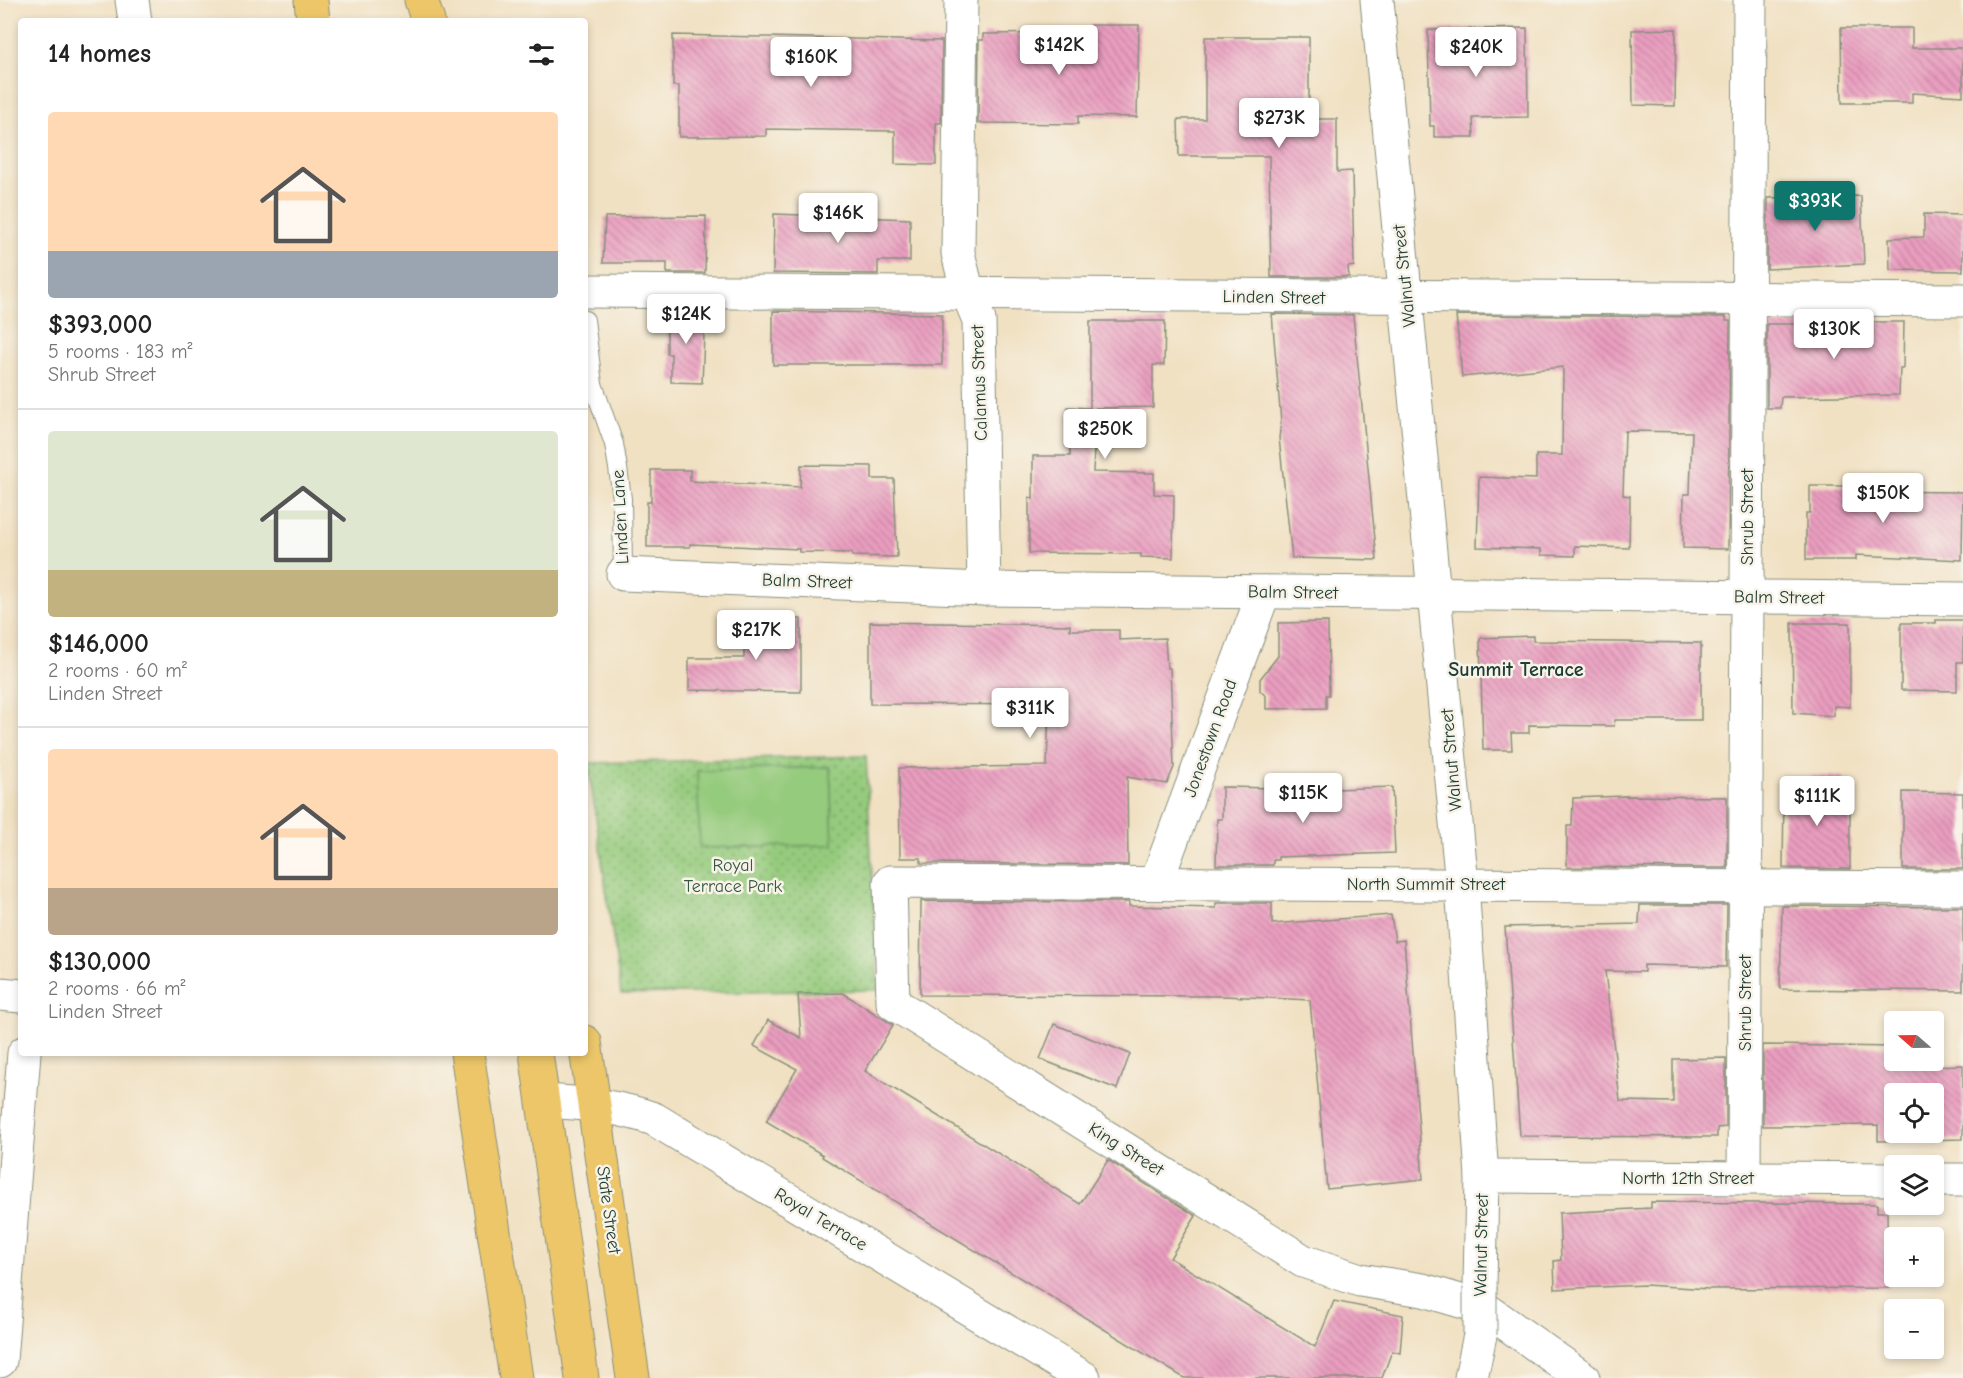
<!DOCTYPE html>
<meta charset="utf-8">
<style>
:root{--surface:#fff;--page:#f6f6f6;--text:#222;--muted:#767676;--line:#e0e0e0;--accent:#0f766e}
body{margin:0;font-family:"Comic Neue",sans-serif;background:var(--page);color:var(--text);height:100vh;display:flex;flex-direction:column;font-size:22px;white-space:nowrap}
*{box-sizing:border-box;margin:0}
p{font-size:20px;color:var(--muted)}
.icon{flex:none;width:33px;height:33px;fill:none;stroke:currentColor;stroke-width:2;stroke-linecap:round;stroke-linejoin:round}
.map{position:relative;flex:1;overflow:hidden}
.panel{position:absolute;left:18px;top:18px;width:570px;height:1038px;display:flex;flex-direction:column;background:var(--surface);border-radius:6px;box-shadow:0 3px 9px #0003}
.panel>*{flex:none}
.needle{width:39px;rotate:290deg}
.buttons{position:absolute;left:1884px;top:1011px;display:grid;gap:12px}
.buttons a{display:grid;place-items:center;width:60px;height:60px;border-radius:6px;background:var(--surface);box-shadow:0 3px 9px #0003;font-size:30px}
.price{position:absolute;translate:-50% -51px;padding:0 14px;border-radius:6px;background:#fff;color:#222;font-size:20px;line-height:39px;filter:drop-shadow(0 2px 3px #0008)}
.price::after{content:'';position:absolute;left:50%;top:36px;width:18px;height:14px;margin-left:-9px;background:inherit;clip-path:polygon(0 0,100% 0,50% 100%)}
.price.active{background:var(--accent);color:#fff}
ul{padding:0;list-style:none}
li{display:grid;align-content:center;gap:12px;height:318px;padding:0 30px}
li+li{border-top:2px solid var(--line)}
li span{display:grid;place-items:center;height:186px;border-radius:6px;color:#555}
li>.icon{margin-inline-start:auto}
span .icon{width:108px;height:108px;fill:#fffc;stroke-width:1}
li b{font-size:26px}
h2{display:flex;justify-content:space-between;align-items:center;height:72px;padding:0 30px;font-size:26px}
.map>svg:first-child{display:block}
</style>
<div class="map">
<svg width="1963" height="1378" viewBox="0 0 1963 1378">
<defs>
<pattern id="grass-dots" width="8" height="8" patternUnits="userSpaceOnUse" patternTransform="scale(1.5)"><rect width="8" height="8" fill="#95cb7d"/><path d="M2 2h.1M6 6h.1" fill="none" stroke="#79a667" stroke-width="1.8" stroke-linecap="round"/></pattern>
<pattern id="building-back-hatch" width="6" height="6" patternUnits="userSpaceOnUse" patternTransform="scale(1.5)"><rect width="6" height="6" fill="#eb9ec0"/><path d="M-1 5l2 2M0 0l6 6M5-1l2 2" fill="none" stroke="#be829d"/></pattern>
</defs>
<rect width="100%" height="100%" fill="#f7f3e8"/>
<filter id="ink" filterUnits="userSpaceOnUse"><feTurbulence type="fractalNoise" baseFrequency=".0167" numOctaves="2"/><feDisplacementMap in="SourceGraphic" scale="12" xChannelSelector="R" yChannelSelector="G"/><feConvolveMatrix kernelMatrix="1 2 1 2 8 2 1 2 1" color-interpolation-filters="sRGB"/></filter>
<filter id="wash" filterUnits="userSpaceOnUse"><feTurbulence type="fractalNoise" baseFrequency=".008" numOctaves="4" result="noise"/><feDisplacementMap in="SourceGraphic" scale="24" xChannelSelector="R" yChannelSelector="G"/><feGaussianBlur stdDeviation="1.35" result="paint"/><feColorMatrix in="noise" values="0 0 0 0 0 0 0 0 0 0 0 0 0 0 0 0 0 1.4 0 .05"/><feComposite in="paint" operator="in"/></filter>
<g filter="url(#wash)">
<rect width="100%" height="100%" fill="#f1e1c3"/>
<path fill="url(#grass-dots)" stroke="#5a8458" stroke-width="1.5" d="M 866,756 L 878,990 L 621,994 L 588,763 Z"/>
<path fill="#95cb7d" stroke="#5a8458" stroke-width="1.5" d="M 830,767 L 833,845 L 700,848 L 697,771 Z"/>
<g id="blocks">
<g fill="url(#building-back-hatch)" fill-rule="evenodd">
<path d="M 1090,25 L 1139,25 L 1137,117 L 1078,116 L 1078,124 L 978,123 L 979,40 L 983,40 L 983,34 L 1091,33 Z"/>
<path d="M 1527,28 L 1528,117 L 1473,118 L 1474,137 L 1434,137 L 1434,126 L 1430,126 L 1428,30 Z"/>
<path d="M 1841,28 L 1912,28 L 1912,48 L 1963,48 L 1963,96 L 1912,93 L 1912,103 L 1842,103 Z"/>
<path d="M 1676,29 L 1675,106 L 1633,105 L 1632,30 Z"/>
<path d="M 673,35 L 942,41 L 941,123 L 936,123 L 936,165 L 895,164 L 895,131 L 766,129 L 766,136 L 679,137 L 679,86 L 673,86 Z"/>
<path d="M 1205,37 L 1309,37 L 1309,119 L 1337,119 L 1337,172 L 1352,171 L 1354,266 L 1348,267 L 1349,277 L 1271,277 L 1269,156 L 1179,156 L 1178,119 L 1205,119 Z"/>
<path d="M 1861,196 L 1864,264 L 1767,269 L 1768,198 Z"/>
<path d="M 774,214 L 910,219 L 910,261 L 878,261 L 878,274 L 773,273 Z"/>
<path d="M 1924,214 L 1963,215 L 1963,271 L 1890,270 L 1889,238 L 1924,237 Z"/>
<path d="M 706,216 L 705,273 L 667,273 L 667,263 L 603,263 L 605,217 Z"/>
<path d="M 667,310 L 705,311 L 702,383 L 671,382 L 671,354 L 667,354 Z"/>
<path d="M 773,311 L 942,314 L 942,365 L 773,365 Z"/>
<path d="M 1272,314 L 1353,315 L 1377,560 L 1292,558 L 1279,438 L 1281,422 Z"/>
<path d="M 1456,315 L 1726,317 L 1726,321 L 1730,321 L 1728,549 L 1683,548 L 1684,494 L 1690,494 L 1692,432 L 1625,431 L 1623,495 L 1630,496 L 1629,548 L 1575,546 L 1575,556 L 1541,555 L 1541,549 L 1477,547 L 1479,477 L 1536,479 L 1536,455 L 1562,455 L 1563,367 L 1462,377 Z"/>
<path d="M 1090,321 L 1165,321 L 1164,365 L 1153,365 L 1153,407 L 1096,408 L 1093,472 L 1154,473 L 1154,494 L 1174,495 L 1173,558 L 1141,557 L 1141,554 L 1029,553 L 1029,497 L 1033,499 L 1033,456 L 1070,456 L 1068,407 L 1090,408 Z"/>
<path d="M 1854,322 L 1904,322 L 1903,368 L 1900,368 L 1899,395 L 1781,397 L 1780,408 L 1767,408 L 1767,324 L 1854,324 Z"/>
<path d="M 801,465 L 872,466 L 872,479 L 894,479 L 897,557 L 852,556 L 852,553 L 799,552 L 799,549 L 735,546 L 690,544 L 690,547 L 647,547 L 647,502 L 651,502 L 651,470 L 690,470 L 690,481 L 800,487 Z"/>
<path d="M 1810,486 L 1851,486 L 1851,491 L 1963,492 L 1962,560 L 1856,555 L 1856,560 L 1806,560 L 1806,513 L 1810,513 Z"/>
<path d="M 744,619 L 801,619 L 801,692 L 689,690 L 689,658 L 744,658 Z"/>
<path d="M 1936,620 L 1963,620 L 1963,662 L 1957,662 L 1957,691 L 1901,690 L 1901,623 L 1936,623 Z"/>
<path d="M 870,622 L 1070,625 L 1070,630 L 1119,630 L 1119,640 L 1165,638 L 1167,668 L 1170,668 L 1174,767 L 1167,784 L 1127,777 L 1128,865 L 921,863 L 921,858 L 900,858 L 899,768 L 1047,766 L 1049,705 L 870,704 Z"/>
<path d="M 1328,622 L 1329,695 L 1326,695 L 1326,708 L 1266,709 L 1266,696 L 1260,691 L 1260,679 L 1278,656 L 1278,623 Z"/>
<path d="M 1792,623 L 1850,623 L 1850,707 L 1834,706 L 1834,716 L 1793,713 Z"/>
<path d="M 1533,636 L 1533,641 L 1701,643 L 1701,720 L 1615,720 L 1614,726 L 1529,725 L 1529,733 L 1511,733 L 1512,750 L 1483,750 L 1480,638 Z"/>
<path d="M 1812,776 L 1843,777 L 1843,810 L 1850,809 L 1850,869 L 1783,868 L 1784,793 L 1812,792 Z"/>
<path d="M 1222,787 L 1278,788 L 1278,791 L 1392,787 L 1395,853 L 1278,857 L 1278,860 L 1273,860 L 1273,865 L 1216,865 L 1217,819 L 1222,819 Z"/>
<path d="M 1903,792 L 1963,793 L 1963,869 L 1903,869 Z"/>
<path d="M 1624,796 L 1727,797 L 1727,868 L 1567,867 L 1567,826 L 1572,826 L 1573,798 Z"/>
<path d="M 921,901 L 1129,902 L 1129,906 L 1216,908 L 1216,903 L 1272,903 L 1272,924 L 1391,915 L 1395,941 L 1404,940 L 1423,1179 L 1327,1189 L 1310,1000 L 1224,996 L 920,995 Z"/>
<path d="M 1640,905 L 1727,905 L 1726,967 L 1644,965 L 1644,972 L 1605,971 L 1620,1101 L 1673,1102 L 1673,1059 L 1726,1058 L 1726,1127 L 1717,1128 L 1717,1137 L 1520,1136 L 1505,927 L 1639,924 Z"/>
<path d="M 1782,906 L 1963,907 L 1963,991 L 1780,989 Z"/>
<path d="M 843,993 L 893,1025 L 865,1071 L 1080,1204 L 1108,1160 L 1196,1216 L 1170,1258 L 1315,1347 L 1334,1301 L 1403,1315 L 1400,1353 L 1392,1351 L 1382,1378 L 1184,1378 L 822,1157 L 823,1155 L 766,1121 L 797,1069 L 754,1046 L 768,1020 L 801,1038 L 798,994 Z"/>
<path d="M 1054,1024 L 1130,1054 L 1117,1089 L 1040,1059 Z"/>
<path d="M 1763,1045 L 1894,1047 L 1894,1060 L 1926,1060 L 1926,1066 L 1963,1065 L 1963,1139 L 1878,1141 L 1878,1125 L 1763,1126 ZM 1894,1094 L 1934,1094 L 1934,1132 L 1894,1132 Z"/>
<path d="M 1651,1202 L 1877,1204 L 1877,1212 L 1887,1212 L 1888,1288 L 1709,1289 L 1645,1285 L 1555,1289 L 1554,1261 L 1561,1260 L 1559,1213 L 1651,1208 Z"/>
</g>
</g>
</g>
<g filter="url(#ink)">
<use href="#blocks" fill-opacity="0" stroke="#888f7c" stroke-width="1.5"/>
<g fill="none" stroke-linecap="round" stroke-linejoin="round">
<g stroke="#888f7c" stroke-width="20">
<path id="service" d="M 585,320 L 593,384 L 614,444 L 618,468 L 622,499 L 623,574"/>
</g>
<g stroke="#888f7c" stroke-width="35">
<g id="minor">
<path d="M 132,0 L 135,21"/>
<path d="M 961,0 L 958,253 L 968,294 L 979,320 L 984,589"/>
<path d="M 1377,0 L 1462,885 L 1482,1176 L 1480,1287"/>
<path d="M 585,291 L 1963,300"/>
<path d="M 623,574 L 984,589 L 1963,599"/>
<path d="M 1156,883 L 1264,592"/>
<path d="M 0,994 L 21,996"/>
<path d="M 543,1101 C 582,1103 617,1106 654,1119 L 1084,1378"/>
<path d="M 1482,1176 L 1894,1179"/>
<path d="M 1744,1178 L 1750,0"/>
<path d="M 1934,1180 L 1963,1180"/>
<path d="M 0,1361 L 24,1053"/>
<path d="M 1471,1378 L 1480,1335"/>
<path d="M 1583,1378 L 1484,1308 L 1423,1290 L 1360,1280 L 1303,1261 L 893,1003 L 890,882 L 1963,888"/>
</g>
</g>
<g stroke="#888f7c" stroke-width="35">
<g id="primary">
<path d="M 311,0 L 313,21"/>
<path d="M 421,0 L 428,21"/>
<path d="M 585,1042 L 633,1378"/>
<path d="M 467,1053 L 516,1378"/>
<path d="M 536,1053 L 582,1378"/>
</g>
</g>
<use href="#service" stroke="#fff" stroke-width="18"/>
<use href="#minor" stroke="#fff" stroke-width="33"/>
<use href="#primary" stroke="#ecc669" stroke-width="33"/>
<g stroke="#888f7c" stroke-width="35" stroke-linecap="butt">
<path id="minor-bridge" d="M 1480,1335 L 1480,1287"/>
</g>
<use href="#minor-bridge" stroke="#fff" stroke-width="33"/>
</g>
</g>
<g text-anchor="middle" stroke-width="5" stroke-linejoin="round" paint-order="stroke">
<g font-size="18" fill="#1f3d34" stroke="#f7f3e8">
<text transform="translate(1404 276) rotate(-96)" y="6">Walnut Street</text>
<text transform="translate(1274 297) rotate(1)" y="6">Linden Street</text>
<text transform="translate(979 383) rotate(-92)" y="6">Calamus Street</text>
<text transform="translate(620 517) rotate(-93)" y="6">Linden Lane</text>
<text transform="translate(1747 517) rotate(-90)" y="6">Shrub Street</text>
<text transform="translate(807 581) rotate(2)" y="6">Balm Street</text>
<text transform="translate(1293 592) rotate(1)" y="6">Balm Street</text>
<text transform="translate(1779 597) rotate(1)" y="6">Balm Street</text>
<text transform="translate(1210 738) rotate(-70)" y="6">Jonestown Road</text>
<text transform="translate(1451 760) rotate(-95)" y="6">Walnut Street</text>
<text x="1426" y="890">North Summit Street</text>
<text transform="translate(1745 1003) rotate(-90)" y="6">Shrub Street</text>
<text transform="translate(1126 1149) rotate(32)" y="6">King Street</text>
<text x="1688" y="1184">North 12th Street</text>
<text transform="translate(609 1210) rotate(82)" y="6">State Street</text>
<text transform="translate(821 1219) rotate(31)" y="6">Royal Terrace</text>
<text transform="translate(1481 1245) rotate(-89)" y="6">Walnut Street</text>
</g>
<g font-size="18" fill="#375943" stroke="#f7f3e8">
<text x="733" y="871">Royal<tspan x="733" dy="21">Terrace Park</tspan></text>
</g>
<g font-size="20" font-weight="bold" fill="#1f3d34" stroke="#f7f3e8">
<text x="1516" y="676">Summit Terrace</text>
</g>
</g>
</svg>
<div class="buttons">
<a><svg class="needle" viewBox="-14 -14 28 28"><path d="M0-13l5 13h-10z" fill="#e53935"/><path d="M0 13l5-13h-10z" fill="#767676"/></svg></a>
<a><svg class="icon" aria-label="locate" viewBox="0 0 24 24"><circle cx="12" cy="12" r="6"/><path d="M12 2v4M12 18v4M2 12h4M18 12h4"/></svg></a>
<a><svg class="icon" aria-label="layers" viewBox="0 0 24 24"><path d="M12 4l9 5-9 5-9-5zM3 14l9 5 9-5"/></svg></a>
<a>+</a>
<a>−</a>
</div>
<b class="price" style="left:1059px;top:76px">$142K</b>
<b class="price" style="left:1476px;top:78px">$240K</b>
<b class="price" style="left:811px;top:88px">$160K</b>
<b class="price" style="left:1279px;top:149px">$273K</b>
<b class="price active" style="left:1815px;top:232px">$393K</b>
<b class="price" style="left:838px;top:244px">$146K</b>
<b class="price" style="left:686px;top:345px">$124K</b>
<b class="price" style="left:1834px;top:360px">$130K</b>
<b class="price" style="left:1105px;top:460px">$250K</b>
<b class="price" style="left:1883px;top:524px">$150K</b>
<b class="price" style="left:756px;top:661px">$217K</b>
<b class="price" style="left:1030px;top:739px">$311K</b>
<b class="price" style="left:1303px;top:824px">$115K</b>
<b class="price" style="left:1817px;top:827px">$111K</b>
<section class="panel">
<h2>14 homes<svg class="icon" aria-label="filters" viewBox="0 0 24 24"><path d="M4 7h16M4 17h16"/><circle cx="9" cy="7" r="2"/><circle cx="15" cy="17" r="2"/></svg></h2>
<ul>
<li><span style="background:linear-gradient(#ffd9b3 75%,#9aa5b1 0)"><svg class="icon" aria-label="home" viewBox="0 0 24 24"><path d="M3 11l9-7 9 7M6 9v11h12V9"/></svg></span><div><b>$393,000</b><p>5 rooms · 183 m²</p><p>Shrub Street</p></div></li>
<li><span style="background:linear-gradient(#dfe7d0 75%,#c2b280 0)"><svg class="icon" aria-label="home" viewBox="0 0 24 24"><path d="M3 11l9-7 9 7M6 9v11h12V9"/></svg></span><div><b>$146,000</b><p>2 rooms · 60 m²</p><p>Linden Street</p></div></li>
<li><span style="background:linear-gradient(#ffd9b3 75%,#b9a48a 0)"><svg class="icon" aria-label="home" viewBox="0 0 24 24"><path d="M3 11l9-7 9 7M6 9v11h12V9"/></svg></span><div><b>$130,000</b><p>2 rooms · 66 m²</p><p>Linden Street</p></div></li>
</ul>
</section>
</div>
